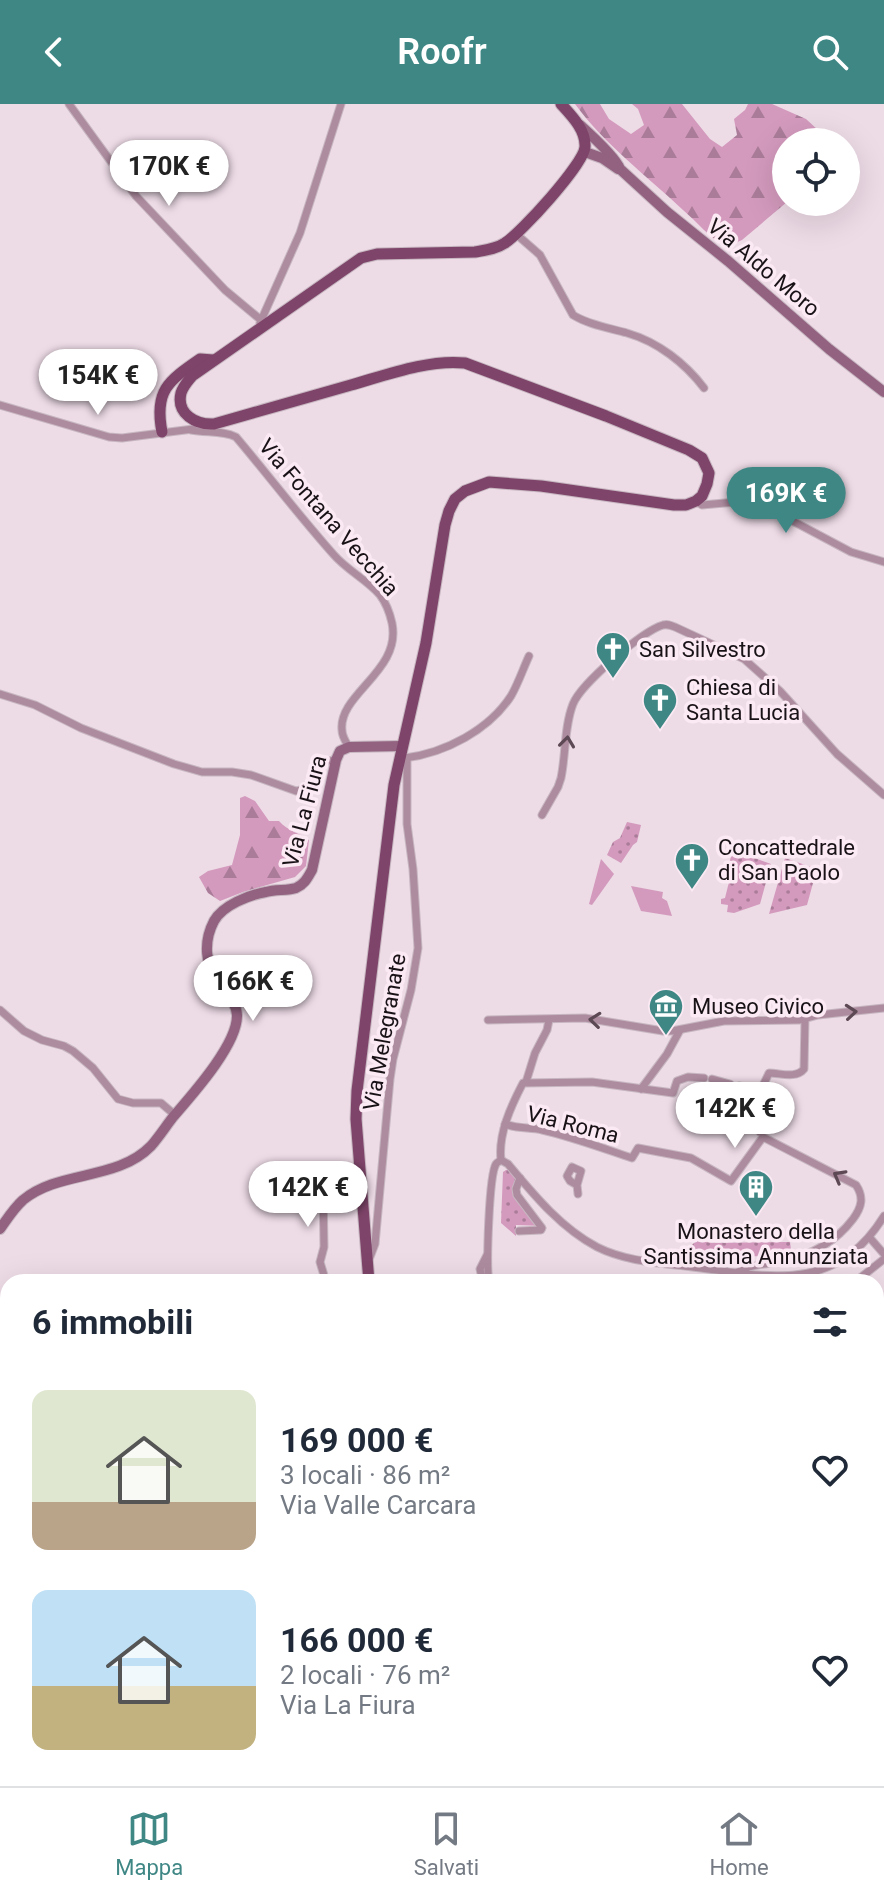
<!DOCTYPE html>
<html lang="it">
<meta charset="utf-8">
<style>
:root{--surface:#fff;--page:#f6f6f7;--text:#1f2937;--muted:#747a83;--line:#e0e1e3;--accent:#3f8785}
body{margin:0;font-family:Roboto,sans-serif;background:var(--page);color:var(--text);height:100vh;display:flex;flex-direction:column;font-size:30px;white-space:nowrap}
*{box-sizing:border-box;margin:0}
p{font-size:26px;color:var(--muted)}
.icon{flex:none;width:44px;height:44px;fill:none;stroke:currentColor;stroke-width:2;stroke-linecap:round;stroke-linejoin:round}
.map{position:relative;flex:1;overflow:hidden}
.details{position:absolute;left:0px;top:1170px;width:884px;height:512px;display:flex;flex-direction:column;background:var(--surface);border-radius:24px 24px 0 0;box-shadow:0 8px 32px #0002}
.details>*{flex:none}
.tools{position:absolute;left:772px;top:24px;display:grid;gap:16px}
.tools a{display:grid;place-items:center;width:88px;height:88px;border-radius:50%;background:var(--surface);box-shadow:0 8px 32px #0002;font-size:40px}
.price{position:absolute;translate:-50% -68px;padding:0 18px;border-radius:28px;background:#fff;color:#222;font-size:26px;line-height:52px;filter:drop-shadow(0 2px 4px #0008)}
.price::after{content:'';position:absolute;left:50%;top:48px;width:24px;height:18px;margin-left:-12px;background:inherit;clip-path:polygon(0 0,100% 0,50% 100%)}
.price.on{background:var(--accent);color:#fff}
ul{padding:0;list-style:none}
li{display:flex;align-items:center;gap:24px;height:200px;padding:0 32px}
li span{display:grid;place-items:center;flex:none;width:224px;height:160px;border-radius:16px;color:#555}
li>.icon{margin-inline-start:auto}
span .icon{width:96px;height:96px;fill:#fffc;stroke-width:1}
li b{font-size:34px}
h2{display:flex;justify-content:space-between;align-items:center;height:96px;padding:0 32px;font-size:34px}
header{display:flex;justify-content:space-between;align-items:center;height:104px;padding:0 32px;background:var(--accent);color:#fff;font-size:36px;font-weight:600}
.tab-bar{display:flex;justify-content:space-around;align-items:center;height:112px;border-top:2px solid var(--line);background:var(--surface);font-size:22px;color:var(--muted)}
.tab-bar a{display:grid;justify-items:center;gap:4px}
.tab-bar .on{color:var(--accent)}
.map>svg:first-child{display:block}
</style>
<header><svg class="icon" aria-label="back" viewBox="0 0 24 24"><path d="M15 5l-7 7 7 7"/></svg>Roofr<svg class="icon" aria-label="search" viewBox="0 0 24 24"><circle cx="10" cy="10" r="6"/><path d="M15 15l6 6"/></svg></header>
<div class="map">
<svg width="884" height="1682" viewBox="0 0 884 1682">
<defs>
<pattern id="forest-firs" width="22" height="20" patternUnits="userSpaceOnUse" patternTransform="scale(2)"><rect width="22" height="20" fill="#d39abd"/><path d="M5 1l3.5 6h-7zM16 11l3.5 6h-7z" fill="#aa7c99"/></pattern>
<pattern id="cemetery-stones" width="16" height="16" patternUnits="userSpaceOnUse" patternTransform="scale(2)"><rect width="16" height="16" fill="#d39abd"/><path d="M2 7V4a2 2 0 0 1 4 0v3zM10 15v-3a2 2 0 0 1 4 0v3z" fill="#aa7c99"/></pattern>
<pattern id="park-dots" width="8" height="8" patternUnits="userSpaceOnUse" patternTransform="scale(2)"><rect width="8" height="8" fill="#d39abd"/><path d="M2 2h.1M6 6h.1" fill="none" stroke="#aa7c99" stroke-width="1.8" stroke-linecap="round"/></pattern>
</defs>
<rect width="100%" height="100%" fill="#eddbe6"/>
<g fill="#d39abd">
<path d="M 601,755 L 614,770 L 592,801 L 589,800 Z"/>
<path d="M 631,782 L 663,788 L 662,794 L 667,797 L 672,812 L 641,807 Z"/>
</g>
<g fill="url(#forest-firs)">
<path d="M 575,0 L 600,0 L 609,15 L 631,30 L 644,21 L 638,5 L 632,0 L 682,0 L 710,35 L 722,43 L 737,31 L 734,15 L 745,6 L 748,0 L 772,0 L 806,15 L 831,38 L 786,38 L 787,98 L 742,136 L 726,143 C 709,133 698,119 683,106 C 646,71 605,41 575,0 Z"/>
<path d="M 245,692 L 255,697 L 269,717 L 279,717 C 288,727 299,729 309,736 L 306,762 L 295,773 L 243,788 L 220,797 L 208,789 L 199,773 L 208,767 L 232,761 L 240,731 L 240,694 Z"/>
<path d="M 0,1527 L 4,1531 L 8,1542 L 8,1559 L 1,1594 L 0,1633 L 8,1645 L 8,1653 L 0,1679 Z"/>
<path d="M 162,1674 L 354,1674 L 355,1682 L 172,1682 Z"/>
</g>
<path fill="url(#cemetery-stones)" d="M 97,1674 L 162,1674 L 172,1682 L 64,1682 Z"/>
<g fill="url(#park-dots)">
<path d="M 627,718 L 641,721 L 637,738 L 633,741 L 621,759 L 607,751 L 613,738 L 620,734 Z"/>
<path d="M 733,746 L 771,760 L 760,800 L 734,809 L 727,808 L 728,801 L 721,800 L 721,795 L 725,794 L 729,778 L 724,776 Z"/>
<path d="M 785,754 L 814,764 L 810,777 L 813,779 L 807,801 L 769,810 Z"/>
<path d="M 506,1066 L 510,1066 C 516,1073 520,1081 519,1092 L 545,1122 L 516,1121 L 516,1132 L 501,1119 L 503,1068 Z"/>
<path d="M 696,1137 L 715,1139 L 790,1138 L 791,1146 L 765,1152 L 690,1154 L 691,1142 Z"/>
</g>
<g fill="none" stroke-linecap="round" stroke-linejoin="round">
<g stroke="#c7b7c1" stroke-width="9">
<g id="minor">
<path d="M 69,0 L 136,92 L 225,186 L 261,216"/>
<path d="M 516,130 L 540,151 L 573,211 C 589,221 610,224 627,229 C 658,238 685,259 704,284"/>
<path d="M 260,219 L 300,129 L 341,0"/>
<path d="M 0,301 L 109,333 L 122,334 L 193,325"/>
<path d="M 191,326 C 206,329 223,326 236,333 C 269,372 300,413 334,451 C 347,466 367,476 380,491 C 386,499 390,510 392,519 C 402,567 338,590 342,626 C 342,633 346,638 349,643"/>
<path d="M 696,397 L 702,401 L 736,398 L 752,400 L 770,405 L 851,448 L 884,458"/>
<path d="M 0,590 L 35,601 L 81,624 L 174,660 L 202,668 L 232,668 L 251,671 L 296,687 C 310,685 315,669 322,658 L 336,656"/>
<path d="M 405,654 C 445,649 489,626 511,592 C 518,580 523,565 529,552"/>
<path d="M 542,711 L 558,683 L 561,674 C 566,650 564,623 573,600 C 581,580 642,527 663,521 C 668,520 670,521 675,523 L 744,555 L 780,587 L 837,650 L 884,691"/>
<path d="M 0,906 L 24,927 L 42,936 L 64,942 L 73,947 L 93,964 L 118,995 L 133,999 L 161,999 L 175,1011"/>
<path d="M 488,916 L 585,914 L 663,927 L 672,927 L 724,917 L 800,916 L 818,911 L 884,904"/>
<path d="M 712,975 L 730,980"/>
<path d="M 526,978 L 535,949 L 547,926 L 549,916"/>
<path d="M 739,982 C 750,984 755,986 763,994 C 772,1005 765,1012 760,1025"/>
<path d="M 641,985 L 667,950 L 680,926"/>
<path d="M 754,985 L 746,1006 L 760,1025 L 760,1028"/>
<path d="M 759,990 L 769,969 C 780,969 796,975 804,965 L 805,915"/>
<path d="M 505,1020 C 518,1025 530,1023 542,1026 C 573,1033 602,1044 632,1054 L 638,1044 L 691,1054 L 731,1077 L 763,1033"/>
<path d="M 501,1056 C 498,1030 511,1002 523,979 L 592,978 L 673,989 L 677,977 L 688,973 L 704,974"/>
<path d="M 319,1063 L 323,1081 L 324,1143 L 320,1158 L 326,1178"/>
<path d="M 577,1081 L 570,1077 L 567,1072 L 572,1063 L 581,1067 L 577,1081 L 578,1090"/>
<path d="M 519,1127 L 541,1126 L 542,1124 L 517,1091 L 516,1085 L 520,1074"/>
<path d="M 870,1134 L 884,1150"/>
<path d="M 370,1153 L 375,1140 L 390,975 L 393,955 L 411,886 L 418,844 L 413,765 L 407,720 L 407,654"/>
<path d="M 738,1168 C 751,1160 765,1160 780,1158 C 809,1152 835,1139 853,1115 C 862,1103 864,1093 856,1081 L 763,1033"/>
<path d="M 483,1178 L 480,1165 L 487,1151"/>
<path d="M 489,1178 C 486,1163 489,1071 496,1060 C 497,1058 499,1058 501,1056 L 508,1060 C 534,1091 561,1124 597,1143 C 627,1158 661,1159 693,1163 C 770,1173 836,1190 884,1112"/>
<path d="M 855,1178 L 884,1155"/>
<path d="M 0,1255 L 8,1257"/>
<path d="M 0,1288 L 8,1282"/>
<path d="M 876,1331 L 884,1334"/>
<path d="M 0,1456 L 8,1456"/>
<path d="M 0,1490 L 8,1472"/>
<path d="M 876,1572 L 884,1574"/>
<path d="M 876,1613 L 884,1616"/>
<path d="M 361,1674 L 361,1682"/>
<path d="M 500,1674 L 501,1682"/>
<path d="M 667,1674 L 667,1682"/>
<path d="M 818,1674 L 819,1682"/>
<path d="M 48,1682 L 54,1674"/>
<path d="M 355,1682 L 357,1674"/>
<path d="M 402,1682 L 402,1674"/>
</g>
</g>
<g stroke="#c7b7c1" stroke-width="11">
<g id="tertiary">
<path d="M 876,1454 L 884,1450"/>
<path d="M 537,1682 L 542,1674"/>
</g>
</g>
<g stroke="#c7b7c1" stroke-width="12">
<g id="secondary">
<path d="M 580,21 C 590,30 616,54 620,65 L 667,108 L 728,157 L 829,245 L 884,288"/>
<path d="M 585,48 L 602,54 L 618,65"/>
<path d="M 0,1125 C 7,1115 14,1104 23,1096 C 59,1066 117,1077 151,1042 C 159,1033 166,1022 173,1013 C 192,991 238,940 237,911 C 236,897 226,890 219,880 C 205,861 203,838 214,817 C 223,801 249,791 266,788 C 276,785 287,787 296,784 C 305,780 308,773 312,766 L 336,656 L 340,647 L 349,643 L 402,642"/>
</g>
</g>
<g stroke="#c7b7c1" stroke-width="13">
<g id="primary">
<path d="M 162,328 C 154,287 168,277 200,255 L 213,256"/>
<path d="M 369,1178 L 356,1015 L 357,987 L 394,681 L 426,539 L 445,421 L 449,407 L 455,395 L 465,387 L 489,378 L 541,382 L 674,401 L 686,401 L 696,397 L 702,392 L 707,380 L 709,369 L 702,354 L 689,346 L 606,312 L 465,259 C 429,255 386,271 351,281 C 305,294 260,307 214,320 C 196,321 176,310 181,289 C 183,282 188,277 192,272 L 361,154 L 377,150 L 475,148 C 486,146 496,145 505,139 C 521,129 584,60 585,43 C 586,26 572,12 561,0"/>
<path d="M 390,1682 L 391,1674"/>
</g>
</g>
<use href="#minor" stroke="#ae8ca0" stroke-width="7"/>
<use href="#tertiary" stroke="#ae8ca0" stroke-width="9"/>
<use href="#secondary" stroke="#926280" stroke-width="10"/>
<use href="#primary" stroke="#7e4469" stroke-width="11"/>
</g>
<defs><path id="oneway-chevron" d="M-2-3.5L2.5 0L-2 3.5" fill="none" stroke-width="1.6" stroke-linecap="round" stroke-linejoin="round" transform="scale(2)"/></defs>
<g stroke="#5c4954">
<use href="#oneway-chevron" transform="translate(567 638) rotate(-83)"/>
<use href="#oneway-chevron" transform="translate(851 908) rotate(-5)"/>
<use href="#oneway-chevron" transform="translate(595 916) rotate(-174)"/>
<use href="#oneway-chevron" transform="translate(839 1072) rotate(-151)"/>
</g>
<defs>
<g id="church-pin" transform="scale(1.8)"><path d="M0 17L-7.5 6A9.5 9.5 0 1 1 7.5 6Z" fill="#3f8785" stroke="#fbe9f3"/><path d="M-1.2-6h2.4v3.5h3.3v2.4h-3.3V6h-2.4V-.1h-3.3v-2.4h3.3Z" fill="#fff"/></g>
<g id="museum-pin" transform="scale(1.8)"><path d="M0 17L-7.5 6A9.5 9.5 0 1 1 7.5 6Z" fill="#3f8785" stroke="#fbe9f3"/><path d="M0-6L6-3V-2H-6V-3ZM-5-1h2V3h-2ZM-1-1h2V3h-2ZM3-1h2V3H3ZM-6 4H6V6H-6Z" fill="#fff"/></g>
<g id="building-pin" transform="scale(1.8)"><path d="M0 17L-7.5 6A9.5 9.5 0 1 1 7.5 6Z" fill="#3f8785" stroke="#fbe9f3"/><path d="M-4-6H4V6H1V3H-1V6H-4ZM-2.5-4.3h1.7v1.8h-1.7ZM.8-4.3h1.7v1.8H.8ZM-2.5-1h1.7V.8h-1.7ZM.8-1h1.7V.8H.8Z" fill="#fff"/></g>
</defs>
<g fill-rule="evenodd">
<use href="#church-pin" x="613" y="545"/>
<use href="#church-pin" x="660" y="596"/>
<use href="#church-pin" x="692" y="756"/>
<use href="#museum-pin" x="666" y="902"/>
<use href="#building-pin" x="756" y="1083"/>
</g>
<g text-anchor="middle" stroke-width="7" stroke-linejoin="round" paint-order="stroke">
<g font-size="22" fill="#181216" stroke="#fbe9f3">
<text transform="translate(764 163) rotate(40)" y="8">Via Aldo Moro</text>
<text transform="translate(329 413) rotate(49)" y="8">Via Fontana Vecchia</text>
<text transform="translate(304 707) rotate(-75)" y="8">Via La Fiura</text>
<text transform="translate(384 928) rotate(-80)" y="8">Via Melegranate</text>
<text transform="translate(573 1020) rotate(14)" y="8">Via Roma</text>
</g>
<g font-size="22" fill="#181216" stroke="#fbe9f3" text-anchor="start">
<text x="639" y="553">San Silvestro</text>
<text x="686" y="591">Chiesa di<tspan x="686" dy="25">Santa Lucia</tspan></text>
<text x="718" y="751">Concattedrale<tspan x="718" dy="25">di San Paolo</tspan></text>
<text x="692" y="910">Museo Civico</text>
<text x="756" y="1135" text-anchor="middle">Monastero della<tspan x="756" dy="25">Santissima Annunziata</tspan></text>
</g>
</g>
</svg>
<div class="tools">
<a><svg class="icon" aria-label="locate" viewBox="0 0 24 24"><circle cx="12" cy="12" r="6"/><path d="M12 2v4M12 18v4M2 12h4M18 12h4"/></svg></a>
</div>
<b class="price" style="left:169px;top:104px">170K €</b>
<b class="price" style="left:98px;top:313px">154K €</b>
<b class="price on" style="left:786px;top:431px">169K €</b>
<b class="price" style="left:253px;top:919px">166K €</b>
<b class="price" style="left:735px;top:1046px">142K €</b>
<b class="price" style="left:308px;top:1125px">142K €</b>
<section class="details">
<h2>6 immobili<svg class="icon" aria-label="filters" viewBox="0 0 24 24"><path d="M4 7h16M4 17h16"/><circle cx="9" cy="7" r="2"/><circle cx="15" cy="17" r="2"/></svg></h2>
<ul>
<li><span style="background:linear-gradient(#dfe7d0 70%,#b9a48a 0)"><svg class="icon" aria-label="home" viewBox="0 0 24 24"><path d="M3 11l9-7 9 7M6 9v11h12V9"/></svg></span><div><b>169 000 €</b><p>3 locali · 86 m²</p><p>Via Valle Carcara</p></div><svg class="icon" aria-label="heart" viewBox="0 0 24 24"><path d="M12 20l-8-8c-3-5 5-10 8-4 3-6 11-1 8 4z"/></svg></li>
<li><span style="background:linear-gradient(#bfe0f5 60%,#c2b280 0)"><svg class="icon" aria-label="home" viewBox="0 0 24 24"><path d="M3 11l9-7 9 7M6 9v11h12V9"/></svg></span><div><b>166 000 €</b><p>2 locali · 76 m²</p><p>Via La Fiura</p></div><svg class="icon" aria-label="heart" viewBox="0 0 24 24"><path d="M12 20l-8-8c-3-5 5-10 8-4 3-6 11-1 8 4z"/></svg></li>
</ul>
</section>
</div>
<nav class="tab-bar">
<a class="on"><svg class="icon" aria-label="map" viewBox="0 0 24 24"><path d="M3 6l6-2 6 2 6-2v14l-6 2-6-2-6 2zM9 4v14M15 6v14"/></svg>Mappa</a>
<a><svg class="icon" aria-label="saved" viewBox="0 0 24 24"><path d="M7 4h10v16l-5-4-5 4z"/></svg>Salvati</a>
<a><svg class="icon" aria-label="home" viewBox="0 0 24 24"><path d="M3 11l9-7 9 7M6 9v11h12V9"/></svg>Home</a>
</nav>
